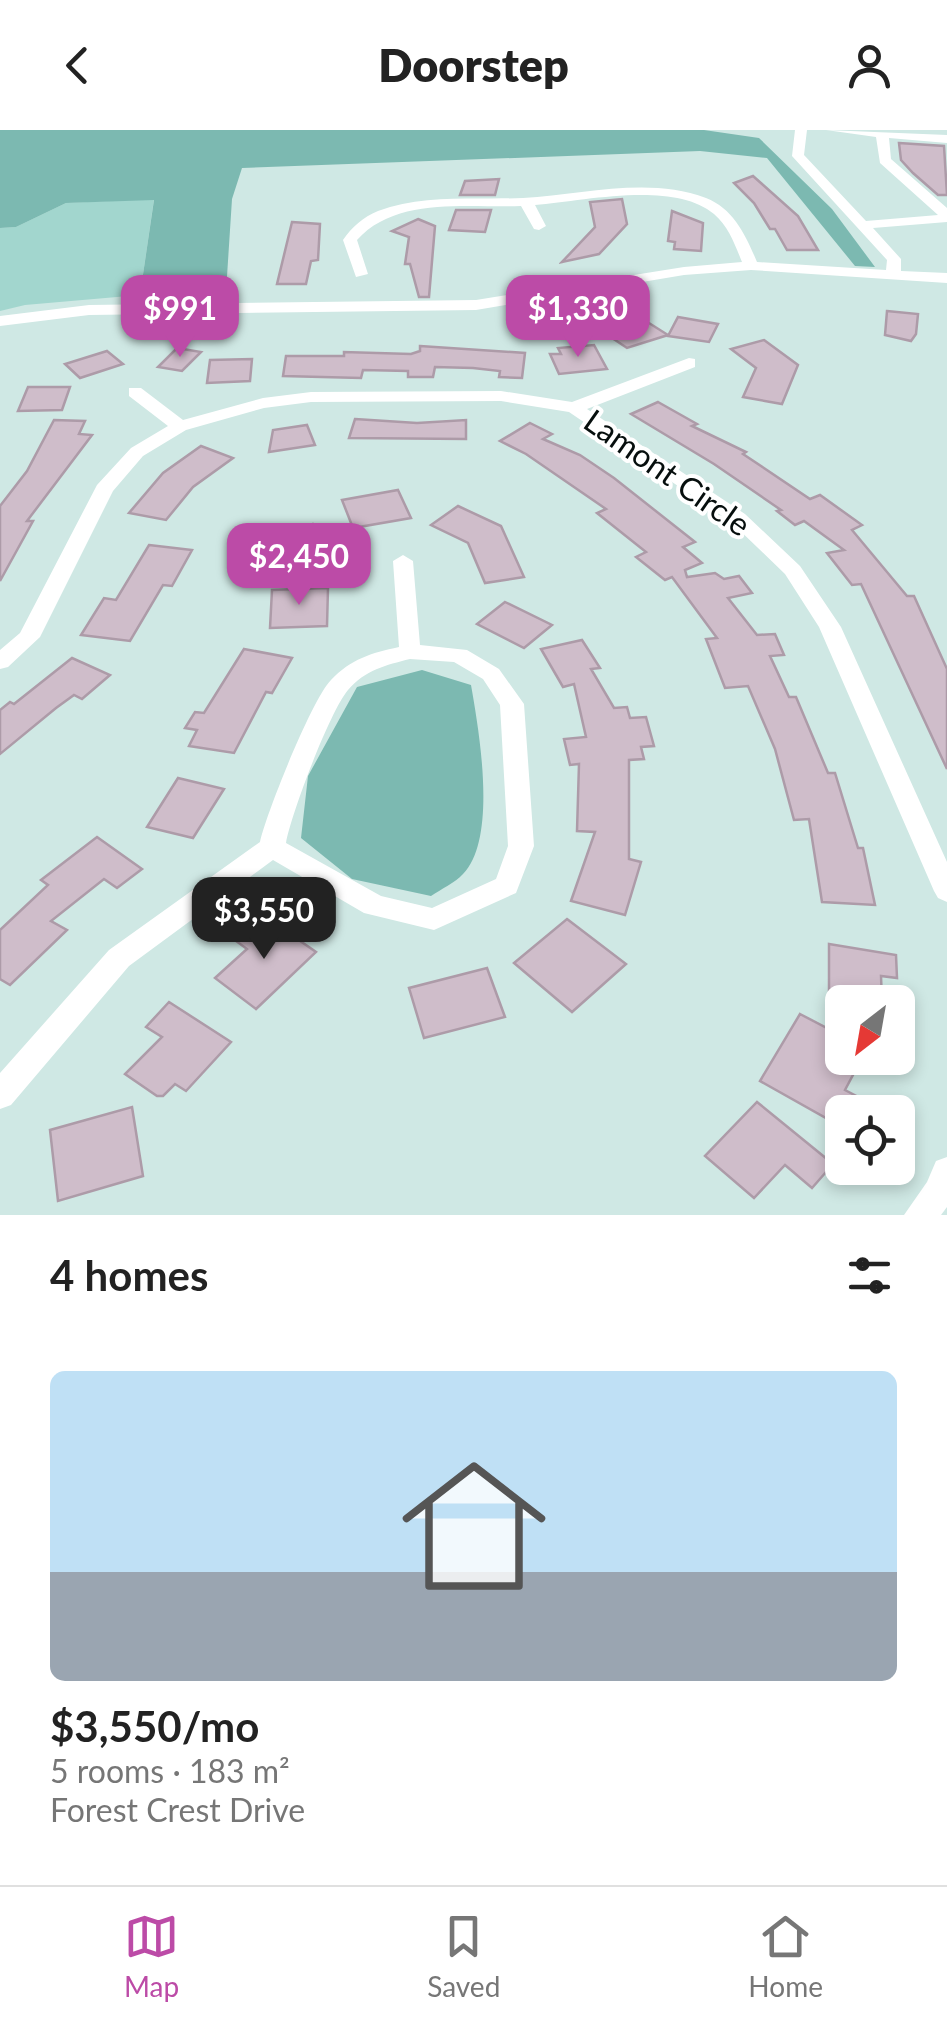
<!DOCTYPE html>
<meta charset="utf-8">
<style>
:root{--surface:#fff;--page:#f6f6f6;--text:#222;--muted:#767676;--line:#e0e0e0;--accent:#bc4ba7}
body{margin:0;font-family:Lato,sans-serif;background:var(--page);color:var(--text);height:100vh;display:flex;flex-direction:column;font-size:38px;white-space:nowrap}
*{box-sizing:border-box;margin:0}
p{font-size:32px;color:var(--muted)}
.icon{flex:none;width:55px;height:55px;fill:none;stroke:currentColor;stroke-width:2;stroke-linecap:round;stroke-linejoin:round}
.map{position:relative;height:1085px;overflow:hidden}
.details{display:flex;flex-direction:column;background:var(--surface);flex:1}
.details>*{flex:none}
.needle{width:65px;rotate:211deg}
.buttons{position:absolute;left:825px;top:855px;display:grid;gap:20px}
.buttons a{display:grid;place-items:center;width:90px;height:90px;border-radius:15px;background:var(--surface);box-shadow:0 5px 15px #0003;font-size:50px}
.price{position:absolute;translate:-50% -85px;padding:0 22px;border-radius:20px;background:var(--accent);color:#fff;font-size:32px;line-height:65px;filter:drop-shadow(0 2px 5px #0008)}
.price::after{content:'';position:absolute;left:50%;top:60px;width:30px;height:22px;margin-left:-15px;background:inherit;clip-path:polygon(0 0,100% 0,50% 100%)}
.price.current{background:#222;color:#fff}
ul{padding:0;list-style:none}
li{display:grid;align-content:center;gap:20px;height:530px;padding:0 50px}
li+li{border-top:2px solid var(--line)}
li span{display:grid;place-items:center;height:310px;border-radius:15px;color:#555}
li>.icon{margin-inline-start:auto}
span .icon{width:180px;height:180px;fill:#fffc;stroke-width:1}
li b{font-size:42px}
h2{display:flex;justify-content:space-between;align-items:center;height:120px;padding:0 50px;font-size:42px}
header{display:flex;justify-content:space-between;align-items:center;height:130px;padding:0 50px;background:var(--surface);font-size:45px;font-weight:800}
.dock{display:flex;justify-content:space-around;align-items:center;height:140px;border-top:2px solid var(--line);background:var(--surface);font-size:28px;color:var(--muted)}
.dock a{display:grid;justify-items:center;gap:5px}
.dock .current{color:var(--accent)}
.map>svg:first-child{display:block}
</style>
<header><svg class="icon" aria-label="back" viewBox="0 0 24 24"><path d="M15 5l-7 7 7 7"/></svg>Doorstep<svg class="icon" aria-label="person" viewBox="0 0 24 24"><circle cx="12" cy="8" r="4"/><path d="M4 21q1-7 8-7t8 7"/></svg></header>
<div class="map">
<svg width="947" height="1085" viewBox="0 0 947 1085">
<rect width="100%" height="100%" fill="#cfe8e4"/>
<path fill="#a2d6ce" d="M 154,69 L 140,165 L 25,175 L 0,181 L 0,98 L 16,97 L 66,73 Z"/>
<g fill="#7cb9b1">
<path d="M 0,0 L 704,0 L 759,8 L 832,79 L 875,137 L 855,136 L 767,28 L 700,21 L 242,38 L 232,69 L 226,162 L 140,165 L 154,70 L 66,73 L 16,97 L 0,98 Z"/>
<path d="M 422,540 L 471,555 C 479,601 498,708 463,744 C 455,753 441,759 431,766 L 352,749 L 301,708 L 308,646 L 357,557 Z"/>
</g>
<g fill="#cfbdca" stroke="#ad9ba8" stroke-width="2.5">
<path d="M 899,13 L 944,16 L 947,65 L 938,65 L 913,43 L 901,30 Z"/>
<path d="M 753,46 L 798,86 L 818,120 L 787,120 L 775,99 L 770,99 L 754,73 L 734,53 Z"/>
<path d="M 499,49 L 495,65 L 460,65 L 465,51 Z"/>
<path d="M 622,69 L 627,94 L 599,124 L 562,132 L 595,97 L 590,72 Z"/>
<path d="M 456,80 L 491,80 L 485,102 L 449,100 Z"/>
<path d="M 672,81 L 703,93 L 701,121 L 674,119 L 675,112 L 668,111 Z"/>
<path d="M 418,89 L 435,96 L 429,167 L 419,167 L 410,134 L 405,134 L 409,107 L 392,101 Z"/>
<path d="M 292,92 L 320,94 L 318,130 L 311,131 L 306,154 L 277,154 Z"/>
<path d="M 887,181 L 918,184 L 916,204 L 911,211 L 885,205 Z"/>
<path d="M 678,187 L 718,194 L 709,212 L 668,206 Z"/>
<path d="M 641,188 L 668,205 L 627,218 L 600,200 Z"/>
<path d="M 764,210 L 798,235 L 782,274 L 743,267 L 756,238 L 731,219 Z"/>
<path d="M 594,215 L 607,239 L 559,244 L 550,224 L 561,224 L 558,218 Z"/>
<path d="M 420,216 L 525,223 L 522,248 L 499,247 L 500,241 L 473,238 L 435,237 L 433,247 L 408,247 L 408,241 L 363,240 L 361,248 L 283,246 L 286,226 L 344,226 L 344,222 L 411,224 L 420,221 Z"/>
<path d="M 177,218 L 201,222 L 182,241 L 158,237 Z"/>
<path d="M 107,221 L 123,234 L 80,248 L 65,234 Z"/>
<path d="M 252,229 L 250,251 L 207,253 L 210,230 Z"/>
<path d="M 28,257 L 70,257 L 62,280 L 18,281 Z"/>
<path d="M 658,272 L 697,294 L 692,296 L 746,322 L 743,324 L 810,369 L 820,365 L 862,395 L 852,400 L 907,466 L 914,466 L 947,539 L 947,639 L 861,454 L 852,455 L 827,423 L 844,420 L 804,391 L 795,395 L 777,381 L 781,380 L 714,334 L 631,284 Z"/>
<path d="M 355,289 L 417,293 L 466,290 L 466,309 L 349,308 Z"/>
<path d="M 54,290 L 85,291 L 79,304 L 92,305 L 27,391 L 33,391 L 0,451 L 0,376 L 27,341 Z"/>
<path d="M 530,293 L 552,304 L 543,309 L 580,325 L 614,348 L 695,412 L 683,417 L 702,433 L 685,440 L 687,447 L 715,443 L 724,449 L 739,446 L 752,463 L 728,468 L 757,505 L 775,504 L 784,525 L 770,526 L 789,567 L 796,567 L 828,643 L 835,643 L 858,718 L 863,718 L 875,775 L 822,772 L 809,689 L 794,690 L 775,619 L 748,556 L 725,558 L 706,509 L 717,508 L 672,447 L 665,450 L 636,427 L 646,422 L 597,383 L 606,379 L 526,324 L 500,311 Z"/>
<path d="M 307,295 L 315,315 L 269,322 L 273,300 Z"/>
<path d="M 201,316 L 233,328 L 193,357 L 166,390 L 129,383 L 163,343 Z"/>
<path d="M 398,360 L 411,388 L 353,398 L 342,370 Z"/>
<path d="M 458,376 L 501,396 L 524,447 L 485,453 L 468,413 L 431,395 Z"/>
<path d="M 313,394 L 344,406 L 310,436 L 278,424 Z"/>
<path d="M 149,415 L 192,420 L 172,456 L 163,455 L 130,511 L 81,505 L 104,468 L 116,470 Z"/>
<path d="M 328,458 L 327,496 L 270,498 L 272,460 Z"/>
<path d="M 505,472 L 552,495 L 524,518 L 477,494 Z"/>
<path d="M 582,510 L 600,538 L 591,539 L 614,578 L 627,577 L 630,588 L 646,587 L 654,616 L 641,617 L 644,629 L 629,630 L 629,729 L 641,732 L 625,785 L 571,771 L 595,702 L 577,701 L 579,634 L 570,635 L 564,609 L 586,607 L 574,554 L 563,557 L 541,519 Z"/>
<path d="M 244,519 L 292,528 L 272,563 L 266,562 L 234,623 L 189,616 L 197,600 L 185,598 L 195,582 L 204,583 Z"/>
<path d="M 72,528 L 110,545 L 82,569 L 74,565 L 56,578 L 0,624 L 0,580 L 10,572 L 14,574 Z"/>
<path d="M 178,648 L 224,659 L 193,708 L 147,697 Z"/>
<path d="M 97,707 L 142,739 L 117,758 L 104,749 L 51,791 L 67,800 L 10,855 L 0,849 L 0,800 L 48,755 L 41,750 Z"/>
<path d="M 264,786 L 316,822 L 256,879 L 215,848 L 247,819 L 236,811 Z"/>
<path d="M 567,789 L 626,834 L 572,882 L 514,833 Z"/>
<path d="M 829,814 L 896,825 L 897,848 L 881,846 L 882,872 L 829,872 Z"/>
<path d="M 487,838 L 505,887 L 424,908 L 409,858 Z"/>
<path d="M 169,872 L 231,912 L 186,961 L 175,954 L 163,966 L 157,966 L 125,944 L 162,907 L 146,897 Z"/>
<path d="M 800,884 L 842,906 L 842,928 L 862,928 L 845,960 L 887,982 L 842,982 L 842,997 L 760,951 Z"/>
<path d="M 757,972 L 833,1034 L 812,1058 L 785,1035 L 754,1068 L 705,1026 Z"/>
<path d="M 132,977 L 143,1046 L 58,1071 L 50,1000 Z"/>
</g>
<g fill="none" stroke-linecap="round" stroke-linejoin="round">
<g fill="#fff" fill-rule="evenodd">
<path d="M 795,0 L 807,0 L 804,25 L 866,91 L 938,85 L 880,33 L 876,7 L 826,0 L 947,5 L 947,13 L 889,8 L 891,29 L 947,78 L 947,92 L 873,98 L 901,129 L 901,141 L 947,143 L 947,153 L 751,140 L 684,145 L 476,180 L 89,185 L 0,196 L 0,186 L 89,175 L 476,170 L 684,137 L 742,132 C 735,115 729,97 714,84 C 674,50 583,71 535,75 L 546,96 L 539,100 L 534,99 L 521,76 C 468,78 396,66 357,110 L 368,144 L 356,147 L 343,110 C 352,97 363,87 378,81 C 424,64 475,70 523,68 C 582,65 648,46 706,68 C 734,79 746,106 757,132 L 886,140 L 887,130 L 792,26 Z"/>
<path d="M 689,228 L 695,229 L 695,237 L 587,279 L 745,384 L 800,436 L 841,497 L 947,732 L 947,772 L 938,768 L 934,761 L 819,497 L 785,444 L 731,392 L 569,282 L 501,271 L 311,272 L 264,278 L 186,300 L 143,326 L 113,361 L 40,507 L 8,537 L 0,539 L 0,520 L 20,503 L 97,355 L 131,318 L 168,296 L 129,266 L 129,258 L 141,258 L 183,290 L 263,268 L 311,262 L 501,261 L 572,272 Z"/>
<path d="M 403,425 L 413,431 L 420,515 L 467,520 L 499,539 L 524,574 L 534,716 L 516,763 L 434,800 L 364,783 L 273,730 L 129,836 L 11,975 L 0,979 L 0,943 L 109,820 L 260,712 C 266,684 312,569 331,550 C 351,529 371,523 399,517 L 393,431 ZM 410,529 L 454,532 L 483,549 L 500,575 L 508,716 L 496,749 L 432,778 L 381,766 L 286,713 C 291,684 330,581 348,560 C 365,540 386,535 410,529 Z"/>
<path d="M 947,1027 L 947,1077 L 941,1085 L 904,1085 L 927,1052 L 936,1031 Z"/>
</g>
</g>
<g text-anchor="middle" stroke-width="8" stroke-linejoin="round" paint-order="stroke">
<g font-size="32" fill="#060e0d" stroke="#fff">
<text transform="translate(667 343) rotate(35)" y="11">Lamont Circle</text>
</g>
</g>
</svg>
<div class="buttons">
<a><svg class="needle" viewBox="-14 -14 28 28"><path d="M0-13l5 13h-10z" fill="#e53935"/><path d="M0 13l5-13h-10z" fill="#767676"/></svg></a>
<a><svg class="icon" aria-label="locate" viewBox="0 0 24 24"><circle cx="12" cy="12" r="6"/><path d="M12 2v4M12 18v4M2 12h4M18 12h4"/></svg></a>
</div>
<b class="price" style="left:180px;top:230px">$991</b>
<b class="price" style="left:578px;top:230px">$1,330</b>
<b class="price" style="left:299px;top:478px">$2,450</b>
<b class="price current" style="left:264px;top:832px">$3,550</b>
</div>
<section class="details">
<h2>4 homes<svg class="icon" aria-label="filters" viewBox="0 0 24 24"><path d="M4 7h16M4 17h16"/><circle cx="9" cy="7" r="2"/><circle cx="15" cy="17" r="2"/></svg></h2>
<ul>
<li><span style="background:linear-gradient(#bfe0f5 65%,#9aa5b1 0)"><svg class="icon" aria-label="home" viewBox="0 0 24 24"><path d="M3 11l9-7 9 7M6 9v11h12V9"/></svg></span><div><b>$3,550/mo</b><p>5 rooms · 183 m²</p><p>Forest Crest Drive</p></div></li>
</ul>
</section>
<nav class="dock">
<a class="current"><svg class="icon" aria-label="map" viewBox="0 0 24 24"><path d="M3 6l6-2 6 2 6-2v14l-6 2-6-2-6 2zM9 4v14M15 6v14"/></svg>Map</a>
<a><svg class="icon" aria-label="saved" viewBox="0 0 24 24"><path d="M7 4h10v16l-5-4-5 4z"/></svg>Saved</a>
<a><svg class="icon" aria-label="home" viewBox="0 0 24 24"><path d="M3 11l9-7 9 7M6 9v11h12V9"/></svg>Home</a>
</nav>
